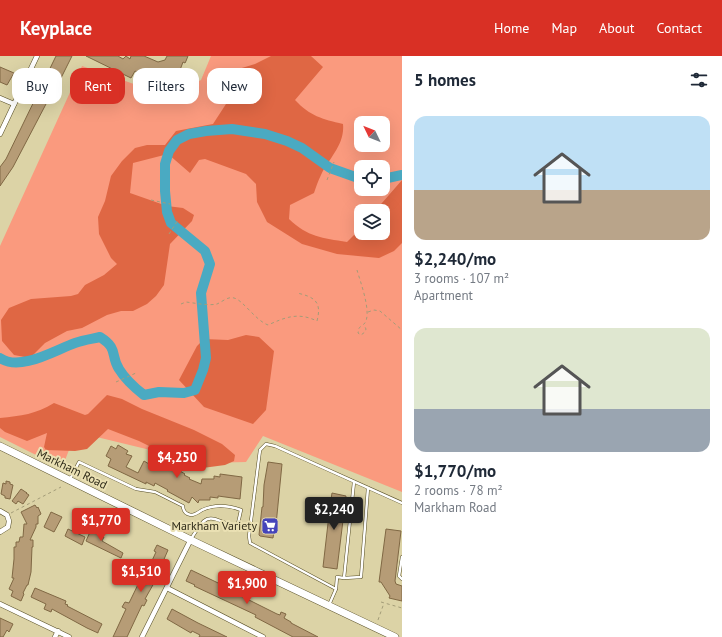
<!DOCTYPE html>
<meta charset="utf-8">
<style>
:root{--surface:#fff;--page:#f6f6f7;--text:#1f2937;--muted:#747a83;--accent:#d93025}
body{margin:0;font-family:"PT Sans",sans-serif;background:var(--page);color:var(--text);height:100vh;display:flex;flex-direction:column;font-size:15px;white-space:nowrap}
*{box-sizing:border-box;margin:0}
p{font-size:13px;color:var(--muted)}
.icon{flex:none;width:22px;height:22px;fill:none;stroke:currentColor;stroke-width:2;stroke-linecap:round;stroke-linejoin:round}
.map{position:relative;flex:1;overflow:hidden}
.sheet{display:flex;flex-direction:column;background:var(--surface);width:320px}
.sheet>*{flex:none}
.banner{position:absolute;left:12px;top:12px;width:330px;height:36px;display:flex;gap:8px}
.needle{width:26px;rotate:313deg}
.buttons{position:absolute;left:354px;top:60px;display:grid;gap:8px}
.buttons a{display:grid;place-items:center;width:36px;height:36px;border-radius:8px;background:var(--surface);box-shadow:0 4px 16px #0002;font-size:20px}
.price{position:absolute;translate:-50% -34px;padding:0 9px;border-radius:4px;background:var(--accent);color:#fff;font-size:13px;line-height:26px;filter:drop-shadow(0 1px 2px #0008)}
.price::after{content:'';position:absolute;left:50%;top:24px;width:12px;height:9px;margin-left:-6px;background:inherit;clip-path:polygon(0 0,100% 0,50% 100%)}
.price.current{background:#222;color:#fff}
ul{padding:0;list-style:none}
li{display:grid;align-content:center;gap:8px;height:212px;padding:0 12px}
li span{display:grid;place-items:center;height:124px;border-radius:12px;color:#555}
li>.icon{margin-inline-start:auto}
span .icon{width:72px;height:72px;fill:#fffc;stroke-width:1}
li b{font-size:17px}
h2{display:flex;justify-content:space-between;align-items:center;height:48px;padding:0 12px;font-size:17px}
.tag{padding:0 14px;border-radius:12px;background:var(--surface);box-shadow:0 4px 16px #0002;font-size:14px;line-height:36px}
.tag.current{background:var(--accent);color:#fff}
header{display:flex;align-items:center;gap:24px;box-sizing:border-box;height:56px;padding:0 20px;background:var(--accent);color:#fff}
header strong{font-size:19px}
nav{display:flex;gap:22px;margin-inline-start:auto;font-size:14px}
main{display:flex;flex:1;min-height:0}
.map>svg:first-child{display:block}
</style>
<header>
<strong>Keyplace</strong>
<nav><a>Home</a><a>Map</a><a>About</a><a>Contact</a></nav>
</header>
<main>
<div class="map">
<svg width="402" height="581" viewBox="0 0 402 581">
<rect width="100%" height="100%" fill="#dcd3a6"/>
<path fill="#fa9a7e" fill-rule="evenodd" d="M 211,0 L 402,0 L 402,436 L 263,380 L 246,406 L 204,407 L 76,376 L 62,412 L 0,381 L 0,190 L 82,10 L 154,35 L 178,35 L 201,24 ZM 361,67 L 383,67 L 383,89 L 361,89 ZM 361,111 L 383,111 L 383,133 L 361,133 ZM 361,155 L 383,155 L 383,177 L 361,177 Z"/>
<g fill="#df6744">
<path d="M 271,0 L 311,0 L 323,11 L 295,44 C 310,60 322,63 343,68 C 345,89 329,102 321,119 C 318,125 316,131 314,137 L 290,149 L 289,163 C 308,181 322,182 347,186 L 361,172 L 361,177 L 383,177 L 383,155 L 375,155 L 402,124 L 402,187 L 394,195 L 379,202 L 337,198 L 302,188 L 267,166 L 257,146 L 256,128 L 246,118 L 205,103 L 199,104 L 190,117 L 168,98 L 133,107 L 130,137 L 167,150 L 183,152 L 194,159 L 192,165 L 170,188 L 164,229 L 156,240 L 147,248 L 133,255 L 121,255 L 107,259 L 82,272 L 67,275 L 45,287 L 30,302 L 14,299 L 2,285 L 1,264 L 9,252 L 31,243 L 71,240 L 78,238 L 85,229 L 104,219 L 117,208 L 111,202 L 99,178 L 98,161 L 105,145 L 111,120 L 122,105 L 135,92 L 147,89 L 165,89 L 176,75 L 213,68 L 226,48 L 226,42 L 229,37 L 226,29 L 227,21 L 232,15 L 255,8 Z"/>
<path d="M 246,279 L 259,281 L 274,295 L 266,354 L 253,368 L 204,351 L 179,324 L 197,290 L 204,283 L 228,284 Z"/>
<path d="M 107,339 L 122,343 L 142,353 L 194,374 L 222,388 L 235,399 L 234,405 L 225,409 L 195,413 L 139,385 L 108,373 L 87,393 L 75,395 L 46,394 L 44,391 L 47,377 L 27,385 L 5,376 L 0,372 L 0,362 C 21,360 36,358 54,347 L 85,359 L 88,358 Z"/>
</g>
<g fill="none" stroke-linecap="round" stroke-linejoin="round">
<g stroke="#4aaac2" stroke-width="10">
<path d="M 383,123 L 402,119"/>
<path d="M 0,302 C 20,316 55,294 75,287 C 83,284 91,283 100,281 C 119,293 110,299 119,313 C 125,323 135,332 144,339 L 159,336 L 184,337 L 195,334 L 203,314 L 206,302 L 201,237 L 210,208 L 205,195 L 171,167 L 167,156 L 165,135 L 165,108 L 169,95 L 177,84 L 189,78 L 206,75 L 232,73 L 265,78 L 287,85 L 302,92 L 330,112 L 361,123"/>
</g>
</g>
<g fill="#b69c76" stroke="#806844">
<path d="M 56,0 L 72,0 L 60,24 L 56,23 L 46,48 L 13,111 L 0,130 L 0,111 L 6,103 Z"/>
<path d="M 86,0 L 118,0 L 123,3 L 126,0 L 130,3 L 131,0 L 144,0 L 158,6 L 165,4 L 167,0 L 188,0 L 186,5 L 185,7 L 183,6 L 180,14 L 177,13 L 173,22 L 168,20 L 169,25 L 164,27 L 152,21 L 152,22 L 144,18 L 144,19 L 135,15 L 131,22 Z"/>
<path d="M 0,11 L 14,17 L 7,29 L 0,26 Z"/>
<path d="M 118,389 L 128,395 L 126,398 L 132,400 L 126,411 L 138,417 L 144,405 L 149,408 L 150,406 L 155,408 L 156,406 L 161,409 L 162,407 L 167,409 L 168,408 L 185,418 L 184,419 L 190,422 L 189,423 L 201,428 L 202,423 L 214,423 L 214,420 L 220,421 L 220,418 L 242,421 L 240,443 L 218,440 L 218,442 L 210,441 L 210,444 L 199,444 L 198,447 L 192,441 L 189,447 L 167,435 L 168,434 L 155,427 L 154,430 L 146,426 L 146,428 L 108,410 L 111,403 L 106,400 L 111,390 L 116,393 Z"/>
<path d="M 268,406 L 282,408 L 276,469 L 275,469 L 273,482 L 260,480 L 259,479 L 262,451 L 263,451 L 264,429 Z"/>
<path d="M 6,425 L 10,426 L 10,428 L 13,429 L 10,443 L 5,442 L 5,440 L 1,438 L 3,427 L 6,428 Z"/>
<path d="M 21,433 L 27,437 L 26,437 L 29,439 L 23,448 L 18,445 L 16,448 L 12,445 Z"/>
<path d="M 332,437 L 346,440 L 337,513 L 323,511 L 330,450 Z"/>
<path d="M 35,449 L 37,452 L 38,451 L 41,458 L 38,460 L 38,468 L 36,468 L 36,471 L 30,484 L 33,484 L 33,491 L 32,491 L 31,516 L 28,529 L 27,529 L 23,537 L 24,538 L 21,545 L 11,540 L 13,535 L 9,533 L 14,522 L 12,522 L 14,503 L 14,491 L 16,491 L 16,486 L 19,486 L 20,481 L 23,481 L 24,468 L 27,468 L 21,456 Z"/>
<path d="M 51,456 L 62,461 L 54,476 L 44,471 Z"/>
<path d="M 94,467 L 100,470 L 97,478 L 104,481 L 102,485 L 123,497 L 121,502 L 86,485 Z"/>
<path d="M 68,473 L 85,481 L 82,489 L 65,480 Z"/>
<path d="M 386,473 L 401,475 L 395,525 L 396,528 L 402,530 L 402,545 L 389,542 L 390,540 L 381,526 L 379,526 Z"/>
<path d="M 157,489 L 168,494 L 155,524 L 163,528 L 154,527 L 145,543 L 147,544 L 144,550 L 142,549 L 127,581 L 113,581 L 126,553 L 122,551 L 125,546 L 129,547 L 130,545 L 148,508 L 150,509 L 156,496 L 154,495 Z"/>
<path d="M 191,514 L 239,537 L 239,539 L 277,558 L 280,559 L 281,556 L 286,558 L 284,562 L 291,566 L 291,567 L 318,581 L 293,581 L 255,561 L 256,559 L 194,530 L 195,529 L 186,525 Z"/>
<path d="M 35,532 L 66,545 L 65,548 L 68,549 L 67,550 L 102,568 L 98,576 L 98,577 L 87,572 L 52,553 L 51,556 L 44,553 L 46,548 L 31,541 Z"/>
<path d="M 172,553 L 198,567 L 227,581 L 199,581 L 200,579 L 192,575 L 191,577 L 167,563 Z"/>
<path d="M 0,562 L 13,568 L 9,576 L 7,574 L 3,581 L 0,581 Z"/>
</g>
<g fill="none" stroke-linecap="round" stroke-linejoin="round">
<g stroke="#554c23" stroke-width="3.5">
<g id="service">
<path d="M 70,423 L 79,406 L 136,433 L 155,436 L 183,450 C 183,454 185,458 191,459 C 195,459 199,456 202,454 C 215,448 228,449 241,454 L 237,472 C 208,460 208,455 191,483"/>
<path d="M 237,472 L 250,473"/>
<path d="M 402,501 L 399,520 L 402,523"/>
<path d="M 344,522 L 361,521 L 368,432"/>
<path d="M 336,533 L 250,487 L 249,480 L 260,394 L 266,388 L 275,390 L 402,447"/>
<path d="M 329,549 L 336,533 L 337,521 L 344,522 L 354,426"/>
</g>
</g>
<g stroke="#554c23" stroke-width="5.5">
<g id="minor">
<path d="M 0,42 L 14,48"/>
<path d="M 0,78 L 37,0"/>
<path d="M 0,455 L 7,459 L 9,465 L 8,471 L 0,476"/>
<path d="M 167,532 L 263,581"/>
<path d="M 0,548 L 69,581"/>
<path d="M 55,581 L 58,575"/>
<path d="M 142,581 L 191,483"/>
</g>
</g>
<g stroke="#554c23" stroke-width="8">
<path id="primary" d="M 0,390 L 197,487 L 395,581"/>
</g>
<g stroke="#a39c78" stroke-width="1" stroke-dasharray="3 3" stroke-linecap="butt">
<path d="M 327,124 L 334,106"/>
<path d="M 151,144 L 170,148"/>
<path d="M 169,178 L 178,164"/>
<path d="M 357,214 C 360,225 373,259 364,268 C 363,269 360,271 359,272 L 358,277 L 361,279 L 365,276 L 366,273 L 364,269"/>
<path d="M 181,248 L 186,246 C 195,247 208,250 217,248 C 222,246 228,240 234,242 C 243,244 255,264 268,269 C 286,261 298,256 317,265 C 322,246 315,241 297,237"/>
<path d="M 368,256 L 374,254 L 380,255 L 402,274"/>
<path d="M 116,326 L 136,317"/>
<path d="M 11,457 L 61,431"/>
<path d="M 381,546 L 402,552"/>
<path d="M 378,564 L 384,547"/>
</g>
<use href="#service" stroke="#fff" stroke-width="2.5"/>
<use href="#minor" stroke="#fff" stroke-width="4.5"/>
<use href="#primary" stroke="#fff" stroke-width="7"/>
</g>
<defs>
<g id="supermarket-square" transform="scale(0.9)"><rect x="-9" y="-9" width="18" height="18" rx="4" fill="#4544ba" stroke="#eae0b3"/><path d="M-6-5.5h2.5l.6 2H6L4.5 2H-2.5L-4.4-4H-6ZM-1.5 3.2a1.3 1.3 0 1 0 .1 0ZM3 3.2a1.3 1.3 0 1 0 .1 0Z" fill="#fff"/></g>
</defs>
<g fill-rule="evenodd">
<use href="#supermarket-square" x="270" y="470"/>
</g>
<g text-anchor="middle" stroke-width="4" stroke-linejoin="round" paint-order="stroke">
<g font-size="12" fill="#302c1a" stroke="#eae0b3">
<text transform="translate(72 413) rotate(26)" y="4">Markham Road</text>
</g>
<g font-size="12" fill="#302c1a" stroke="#eae0b3" text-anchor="end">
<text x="257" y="474">Markham Variety</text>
</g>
</g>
</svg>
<div class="buttons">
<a><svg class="needle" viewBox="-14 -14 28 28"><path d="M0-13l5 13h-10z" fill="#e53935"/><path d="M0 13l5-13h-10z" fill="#747a83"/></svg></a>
<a><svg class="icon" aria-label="locate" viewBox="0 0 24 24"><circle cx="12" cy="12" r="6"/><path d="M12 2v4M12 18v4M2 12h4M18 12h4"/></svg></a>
<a><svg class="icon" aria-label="layers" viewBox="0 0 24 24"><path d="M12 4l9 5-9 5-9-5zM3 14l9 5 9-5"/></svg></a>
</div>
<b class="price" style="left:177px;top:423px">$4,250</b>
<b class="price current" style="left:334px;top:475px">$2,240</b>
<b class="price" style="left:101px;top:486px">$1,770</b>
<b class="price" style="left:141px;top:537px">$1,510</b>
<b class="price" style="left:247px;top:549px">$1,900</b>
<div class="banner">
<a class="tag">Buy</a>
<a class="tag current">Rent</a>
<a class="tag">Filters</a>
<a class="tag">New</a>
</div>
</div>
<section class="sheet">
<h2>5 homes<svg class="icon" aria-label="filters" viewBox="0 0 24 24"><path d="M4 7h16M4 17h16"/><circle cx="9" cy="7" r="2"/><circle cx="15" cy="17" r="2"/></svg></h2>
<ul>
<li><span style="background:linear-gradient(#bfe0f5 60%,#b9a48a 0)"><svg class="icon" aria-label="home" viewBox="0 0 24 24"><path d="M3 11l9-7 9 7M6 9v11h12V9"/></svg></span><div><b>$2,240/mo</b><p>3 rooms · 107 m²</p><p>Apartment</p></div></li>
<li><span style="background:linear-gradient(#dfe7d0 65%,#9aa5b1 0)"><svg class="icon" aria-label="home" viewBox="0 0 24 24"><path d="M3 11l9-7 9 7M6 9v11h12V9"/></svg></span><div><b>$1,770/mo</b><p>2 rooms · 78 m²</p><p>Markham Road</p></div></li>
</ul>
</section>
</main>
